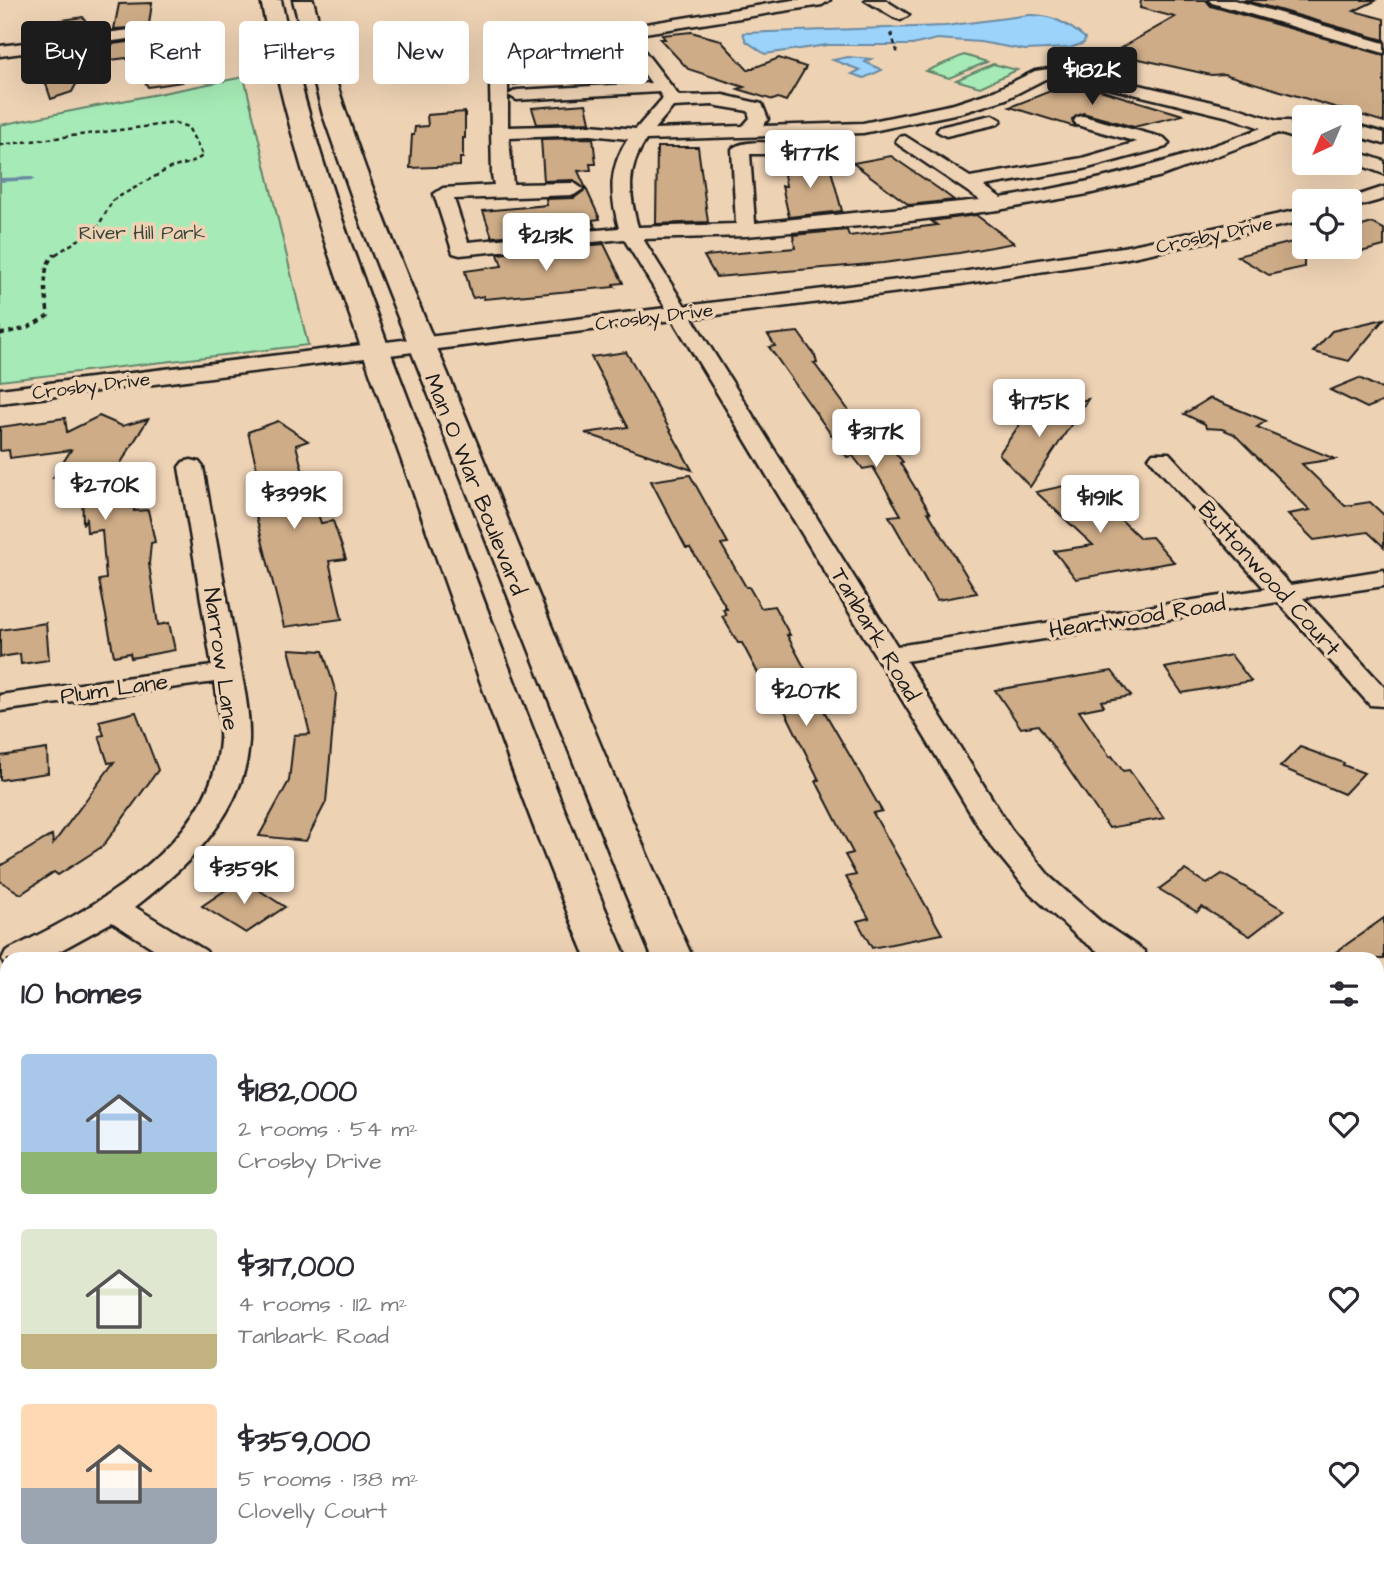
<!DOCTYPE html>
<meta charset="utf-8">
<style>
:root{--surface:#fff;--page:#f2f2f3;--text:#2b2b33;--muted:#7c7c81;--accent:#1c1c1c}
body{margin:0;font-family:"Architects Daughter",sans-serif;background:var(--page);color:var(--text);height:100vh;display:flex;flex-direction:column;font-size:26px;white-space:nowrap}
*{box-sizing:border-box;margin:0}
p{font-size:23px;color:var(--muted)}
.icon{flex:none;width:38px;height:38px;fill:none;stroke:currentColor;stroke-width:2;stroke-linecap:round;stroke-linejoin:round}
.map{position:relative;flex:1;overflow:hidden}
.sheet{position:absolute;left:0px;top:952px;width:1384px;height:623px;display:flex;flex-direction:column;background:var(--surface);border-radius:21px 21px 0 0;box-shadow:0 7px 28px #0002}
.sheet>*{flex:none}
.hud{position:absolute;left:21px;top:21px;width:700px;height:63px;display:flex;gap:14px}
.needle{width:46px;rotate:224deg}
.controls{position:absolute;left:1292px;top:105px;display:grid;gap:14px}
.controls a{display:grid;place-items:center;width:70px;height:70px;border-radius:7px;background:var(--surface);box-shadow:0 7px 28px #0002;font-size:35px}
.price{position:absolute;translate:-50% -60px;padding:0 16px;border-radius:7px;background:#fff;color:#222;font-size:23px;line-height:46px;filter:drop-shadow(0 2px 4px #0008)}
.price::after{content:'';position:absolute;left:50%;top:42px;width:21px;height:16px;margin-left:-10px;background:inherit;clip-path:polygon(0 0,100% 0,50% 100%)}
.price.selected{background:var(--accent);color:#fff}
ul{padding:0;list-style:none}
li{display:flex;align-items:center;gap:21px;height:175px;padding:0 21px}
li span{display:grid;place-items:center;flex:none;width:196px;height:140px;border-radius:7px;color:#555}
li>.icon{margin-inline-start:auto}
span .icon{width:84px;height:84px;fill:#fffc;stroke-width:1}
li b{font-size:30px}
h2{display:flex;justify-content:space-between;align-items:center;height:84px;padding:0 21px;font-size:30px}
.tag{padding:0 24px;border-radius:7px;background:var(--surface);box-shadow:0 7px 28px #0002;font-size:24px;line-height:63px}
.tag.selected{background:var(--accent);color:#fff}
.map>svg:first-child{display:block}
</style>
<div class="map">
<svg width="1384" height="1575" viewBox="0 0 1384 1575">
<rect width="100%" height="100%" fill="#eed2b4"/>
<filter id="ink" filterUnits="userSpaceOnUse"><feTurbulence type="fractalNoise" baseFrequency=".0143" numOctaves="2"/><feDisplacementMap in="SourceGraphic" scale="14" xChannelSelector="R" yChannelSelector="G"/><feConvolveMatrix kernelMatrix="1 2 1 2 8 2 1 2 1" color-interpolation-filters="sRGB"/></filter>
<g filter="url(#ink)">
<g fill="#a6ebb7" stroke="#61846a" stroke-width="2">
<path d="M 964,55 L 987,62 L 949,78 L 926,71 Z"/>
<path d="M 993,64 L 1017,70 L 980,87 L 956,80 Z"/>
<path d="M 244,77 L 308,345 L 0,381 L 0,125 Z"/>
</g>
<g fill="#9cd3fb" stroke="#698aa2" stroke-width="2">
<path d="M 1029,15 C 1052,14 1069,25 1085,38 L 1084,43 L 1070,48 L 1025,50 L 980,42 L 937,39 L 912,45 L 827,45 L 765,54 L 746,41 L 743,33 L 945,26 Z"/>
<path d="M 848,57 L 871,59 L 865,62 L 882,70 L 864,78 L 852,74 L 860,70 L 833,60 Z"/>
</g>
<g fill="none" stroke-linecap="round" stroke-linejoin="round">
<path fill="#698aa2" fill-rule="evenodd" d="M 32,177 L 34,178 L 34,180 L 0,182 L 0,178 Z"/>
</g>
<g fill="#ceac87" stroke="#1c1c1c" stroke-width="2">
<path d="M 1141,0 L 1206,0 L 1211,6 L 1384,55 L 1384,122 L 1224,74 L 1211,75 L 1130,57 L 1135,55 L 1119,49 L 1175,17 L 1140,8 Z"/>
<path d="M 1244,0 L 1377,0 L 1354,11 L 1384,19 L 1384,40 Z"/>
<path d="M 152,3 L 147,38 L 210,42 L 210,50 L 163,59 L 182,82 L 148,87 L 138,70 L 126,58 L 87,63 L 72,92 L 51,99 L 36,54 L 102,45 L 109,56 L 112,44 L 136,41 L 140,36 L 138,31 L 131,28 L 114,29 L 119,4 Z"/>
<path d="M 83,17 L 93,32 L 32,39 L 27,25 Z"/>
<path d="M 691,32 L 720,40 L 748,70 L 779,58 L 806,67 L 786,101 L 778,98 L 773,100 L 738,89 L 744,87 L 688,69 L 660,39 L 665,39 L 662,35 Z"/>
<path d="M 1073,82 L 1183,115 L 1134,127 L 1083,113 L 1072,119 L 1075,127 L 1010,107 Z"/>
<path d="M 586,104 L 590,122 L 537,124 L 532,108 Z"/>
<path d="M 465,112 L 465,138 L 463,138 L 463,158 L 460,158 L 460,166 L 410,168 L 412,135 L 414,135 L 415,127 L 428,126 L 427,115 Z"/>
<path d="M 593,138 L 596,164 L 590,164 L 591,170 L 578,171 L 600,219 L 592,220 L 596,228 L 492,237 L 483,211 L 547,205 L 546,199 L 574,198 L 585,190 L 574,180 L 544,181 L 541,139 Z"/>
<path d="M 657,147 L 698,147 L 708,222 L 656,224 Z"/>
<path d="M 891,156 L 939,189 L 954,200 L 909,205 L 853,163 Z"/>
<path d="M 829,163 L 842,211 L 789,217 L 782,186 L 786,186 L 782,164 Z"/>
<path d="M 976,215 L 1014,243 L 959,253 L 883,263 L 716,277 L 704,256 L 795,248 L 793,235 L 847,230 L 849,236 L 937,225 L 931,221 Z"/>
<path d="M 1372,223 L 1384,229 L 1384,246 L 1349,255 L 1349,230 Z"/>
<path d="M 1304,239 L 1304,267 L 1269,275 L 1237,256 Z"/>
<path d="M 604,244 L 623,283 L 613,284 L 615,287 L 484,299 L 484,296 L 473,298 L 471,294 L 465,271 L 502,266 L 498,254 Z"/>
<path d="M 1384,319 L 1349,361 L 1313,352 L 1332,331 Z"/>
<path d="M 798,332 L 815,356 L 817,363 L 814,363 L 863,430 L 882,436 L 903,462 L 900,463 L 930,512 L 928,512 L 977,593 L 937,600 L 889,516 L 901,515 L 873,467 L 863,469 L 853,456 L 847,457 L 769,347 L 775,346 L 768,335 Z"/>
<path d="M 626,352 L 634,365 L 692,470 L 585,433 L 628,427 L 591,357 Z"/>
<path d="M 1359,378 L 1384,390 L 1384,401 L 1367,408 L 1330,390 Z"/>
<path d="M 1210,398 L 1266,421 L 1257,427 L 1335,459 L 1302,464 L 1345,506 L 1370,502 L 1384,515 L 1384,547 L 1368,532 L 1314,540 L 1288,514 L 1310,510 L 1234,434 L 1222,429 L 1206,428 L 1205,424 L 1184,414 Z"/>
<path d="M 1088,399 L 1030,487 L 999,454 L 1027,414 Z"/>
<path d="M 99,416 L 122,426 L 148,419 L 98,500 L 133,495 L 134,511 L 148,510 L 155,542 L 151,543 L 149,564 L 158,625 L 169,623 L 175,650 L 131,658 L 130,653 L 114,656 L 99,580 L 106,579 L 102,530 L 87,532 L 86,519 L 83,525 L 82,487 L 56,486 L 61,478 L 53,478 L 71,450 L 10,458 L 9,450 L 0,451 L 0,427 L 65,418 L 67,432 Z"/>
<path d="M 278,421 L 308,441 L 296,445 L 313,512 L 317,511 L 321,523 L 333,521 L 346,559 L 329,561 L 342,619 L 284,627 L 256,516 L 260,516 L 256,499 L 264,498 L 248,432 Z"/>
<path d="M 690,475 L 728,543 L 721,544 L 746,587 L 749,587 L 761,608 L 774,606 L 790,635 L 787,635 L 811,680 L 806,680 L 882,811 L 873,813 L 942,934 L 872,948 L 857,921 L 869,918 L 846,877 L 856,875 L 845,855 L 853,853 L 816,781 L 819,780 L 785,711 L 774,693 L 769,694 L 742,643 L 738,643 L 722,616 L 726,615 L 723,609 L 727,609 L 698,560 L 690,548 L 686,548 L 651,481 Z"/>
<path d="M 1082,482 L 1140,538 L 1152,537 L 1174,562 L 1076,579 L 1054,551 L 1093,545 L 1036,492 Z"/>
<path d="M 46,623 L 49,660 L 21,664 L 20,654 L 0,657 L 0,630 Z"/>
<path d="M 289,649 L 323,651 L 336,693 L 326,802 L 306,841 L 259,836 L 289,781 L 294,735 L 310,734 Z"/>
<path d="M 1231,655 L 1251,681 L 1182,693 L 1165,668 Z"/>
<path d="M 1112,671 L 1131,696 L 1101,701 L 1104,706 L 1079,711 L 1110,757 L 1112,756 L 1123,771 L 1129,770 L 1164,818 L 1109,828 L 1038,725 L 1021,728 L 995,690 Z"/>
<path d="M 136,712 L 158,770 L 103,846 L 58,875 L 54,872 L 21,894 L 0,881 L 0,866 L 52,835 L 53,844 L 114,762 L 108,763 L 99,736 L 104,735 L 99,721 Z"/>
<path d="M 1300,747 L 1344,763 L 1343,765 L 1364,773 L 1344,794 L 1280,767 Z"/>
<path d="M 47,749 L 48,773 L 0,780 L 0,756 Z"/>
<path d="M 1185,870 L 1207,884 L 1222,874 L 1284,910 L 1250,936 L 1202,907 L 1197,912 L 1159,889 Z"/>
<path d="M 242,879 L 285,907 L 246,933 L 202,906 Z"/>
<path d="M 1384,918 L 1384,959 L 1326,959 Z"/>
</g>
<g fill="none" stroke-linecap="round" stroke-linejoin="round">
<g stroke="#1c1c1c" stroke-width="5">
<g id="minor">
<path d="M 793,0 L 830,0 L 822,5 L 632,35 L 679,96 L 723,95 L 762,104 L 768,119 L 763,126 L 863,123 L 954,104 L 994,91 L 1035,71 L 1063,67 L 1241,109 L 1277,121 L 1289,121 L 1291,126 L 1304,130 L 1304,141 L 1278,133 L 1162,176 L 1088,194 L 998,210 L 894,223 L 746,236 L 643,239 L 685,306 L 955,273 L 1123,247 L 1304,209 L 1304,221 L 1123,259 L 955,285 L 692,318 L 897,646 L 1265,589 L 1153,463 L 1149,458 L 1153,453 L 1169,453 L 1290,585 L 1384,570 L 1384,586 L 1303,598 L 1384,687 L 1384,706 L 1370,705 L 1278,602 L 906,661 L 1011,829 L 1051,878 L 1101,922 L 1144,951 L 1148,959 L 1109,959 L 1079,938 L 1029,892 L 988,842 L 673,320 L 0,403 L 0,389 L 666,308 L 624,239 L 460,255 L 453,253 L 434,194 L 443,188 L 494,185 L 492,175 L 490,84 L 497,76 L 631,56 L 613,32 L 615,29 ZM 638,65 L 651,83 L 517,90 L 508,95 L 517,100 L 659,92 L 663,98 L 636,129 L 590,125 L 508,127 L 508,84 ZM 1063,77 L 1229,117 L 1261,128 C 1176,162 1092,183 1001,198 L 984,186 L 1084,169 L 1166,147 L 1169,143 L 1164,138 L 1083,116 L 1077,117 L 1074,121 L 1077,125 L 1137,142 L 1082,158 L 970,177 L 905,136 L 899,137 L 896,141 L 899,145 L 980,200 L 755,223 L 750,154 L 777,154 L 786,149 C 777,140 741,140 732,149 L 736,224 L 638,227 C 629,195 626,169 646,140 L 863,133 L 964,112 L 1006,99 L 1045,79 ZM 712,105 L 748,111 L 750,118 L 743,126 L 654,129 L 673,107 ZM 590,135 L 628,139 C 608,169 610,194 619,228 L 468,242 L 454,199 L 574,195 L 583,189 L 574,183 L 513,184 L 509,138 Z"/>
<path d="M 865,0 L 885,0 L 909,15 L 901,20 L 895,18 Z"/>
<path d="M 1209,0 L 1234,0 L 1384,43 L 1384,53 L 1212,3 Z"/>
<path d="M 130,30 L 136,32 L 138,35 L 136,38 L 0,56 L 0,46 Z"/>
<path d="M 992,115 L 1001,120 L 998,124 L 946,136 L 937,131 L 940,127 Z"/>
<path d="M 1349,123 L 1384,133 L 1384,144 L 1349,134 Z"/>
<path d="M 1349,149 L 1384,161 L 1384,174 L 1349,161 Z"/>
<path d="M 1384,187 L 1384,199 L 1349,209 L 1349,201 L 1341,201 Z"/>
<path d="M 191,460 L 199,462 L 203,467 C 213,523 223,579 234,635 C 240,669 250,705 249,740 C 246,812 188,866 135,907 L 206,951 L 210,959 L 170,959 L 112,922 L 45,959 L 7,959 L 6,967 L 2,959 L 6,951 C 90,910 212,847 220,741 C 221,721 218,701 215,682 L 0,711 L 0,695 L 212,666 L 179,467 L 183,462 Z"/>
<path d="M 1377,1053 L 1384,1054 L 1384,1080 L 1377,1078 Z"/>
<path d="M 7,1272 L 7,1304 L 0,1306 L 0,1274 Z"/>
<path d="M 0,1506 L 7,1508 L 7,1568 L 0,1565 Z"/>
<path d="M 133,1568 L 179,1568 L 176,1575 L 130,1575 Z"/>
<path d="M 284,1568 L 339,1568 L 342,1575 L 287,1575 Z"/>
</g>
</g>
<g stroke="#1c1c1c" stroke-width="5">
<g id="major">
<path d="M 261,0 L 281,0 C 314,162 376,313 434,467 C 496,632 556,798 627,959 L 587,959 C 518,797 463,630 403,464 C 348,311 291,161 261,0 Z"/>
<path d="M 293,0 L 313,0 C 352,155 417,299 478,446 C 548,618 617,790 693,959 L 653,959 L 626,895 L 362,226 L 323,115 Z"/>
<path d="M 976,1568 L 1033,1568 L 1036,1575 L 979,1575 Z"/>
<path d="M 1080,1568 L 1137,1568 L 1140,1575 L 1083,1575 Z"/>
</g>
</g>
<g stroke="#1c1c1c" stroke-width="2.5" stroke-dasharray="4.5 3.5" stroke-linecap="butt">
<path d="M 891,33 L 898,54"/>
<path d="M 0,145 L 175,123 L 188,127 L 203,156 L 190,163 L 170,168 L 113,200 L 97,228 L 53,256"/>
</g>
<path stroke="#1c1c1c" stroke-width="3.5" stroke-dasharray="5 4.5" stroke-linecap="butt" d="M 0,334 L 27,328 L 48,316 C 47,298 39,264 56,254"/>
<use href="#minor" fill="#eed2b4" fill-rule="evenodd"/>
<use href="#major" fill="#eed2b4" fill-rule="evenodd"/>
</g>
</g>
<g text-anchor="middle" stroke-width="7" stroke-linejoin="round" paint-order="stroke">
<g font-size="19" fill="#38453b" stroke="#eed2b4">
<text x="142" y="239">River Hill Park</text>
</g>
<g font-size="19" fill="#1c1c1c" stroke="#eed2b4">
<text transform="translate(1214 234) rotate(-12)" y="7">Crosby Drive</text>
<text transform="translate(654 316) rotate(-7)" y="7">Crosby Drive</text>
<text transform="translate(91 385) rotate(-7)" y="7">Crosby Drive</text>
</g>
<g font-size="23" fill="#1c1c1c" stroke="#eed2b4">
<text transform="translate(476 484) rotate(68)" y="8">Man O War Boulevard</text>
<text transform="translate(1270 578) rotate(48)" y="8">Buttonwood Court</text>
<text transform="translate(1137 616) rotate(-9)" y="8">Heartwood Road</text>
<text transform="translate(876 634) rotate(59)" y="8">Tanbark Road</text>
<text transform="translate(222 659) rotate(82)" y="8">Narrow Lane</text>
<text transform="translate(114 688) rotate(-8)" y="8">Plum Lane</text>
</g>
</g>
</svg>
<div class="controls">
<a><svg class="needle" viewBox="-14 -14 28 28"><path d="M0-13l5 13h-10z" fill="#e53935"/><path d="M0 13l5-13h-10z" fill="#7c7c81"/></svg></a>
<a><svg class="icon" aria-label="locate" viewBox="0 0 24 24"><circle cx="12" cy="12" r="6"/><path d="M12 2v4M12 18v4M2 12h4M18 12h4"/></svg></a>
</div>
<b class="price selected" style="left:1092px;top:107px">$182K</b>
<b class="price" style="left:810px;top:190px">$177K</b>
<b class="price" style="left:546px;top:273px">$213K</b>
<b class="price" style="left:1039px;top:439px">$175K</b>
<b class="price" style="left:876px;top:469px">$317K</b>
<b class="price" style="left:105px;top:522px">$270K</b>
<b class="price" style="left:294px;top:531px">$399K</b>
<b class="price" style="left:1100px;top:535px">$191K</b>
<b class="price" style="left:806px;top:728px">$207K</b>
<b class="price" style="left:244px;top:906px">$359K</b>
<div class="hud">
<a class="tag selected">Buy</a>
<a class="tag">Rent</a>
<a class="tag">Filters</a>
<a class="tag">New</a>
<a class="tag">Apartment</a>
</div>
<section class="sheet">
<h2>10 homes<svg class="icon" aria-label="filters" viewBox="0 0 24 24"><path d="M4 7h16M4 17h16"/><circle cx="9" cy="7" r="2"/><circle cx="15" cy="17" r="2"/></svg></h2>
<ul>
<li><span style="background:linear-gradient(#a9c7e8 70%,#8fb573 0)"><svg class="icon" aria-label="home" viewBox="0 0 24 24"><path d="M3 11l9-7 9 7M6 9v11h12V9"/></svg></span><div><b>$182,000</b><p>2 rooms · 54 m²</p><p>Crosby Drive</p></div><svg class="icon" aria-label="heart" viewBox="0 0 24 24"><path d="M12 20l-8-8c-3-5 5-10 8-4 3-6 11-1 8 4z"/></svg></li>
<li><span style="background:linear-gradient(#dfe7d0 75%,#c2b280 0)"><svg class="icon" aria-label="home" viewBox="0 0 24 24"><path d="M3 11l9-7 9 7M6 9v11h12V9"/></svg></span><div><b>$317,000</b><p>4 rooms · 112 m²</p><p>Tanbark Road</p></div><svg class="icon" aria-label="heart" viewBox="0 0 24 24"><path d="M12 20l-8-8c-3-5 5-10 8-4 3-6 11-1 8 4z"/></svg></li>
<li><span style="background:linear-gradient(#ffd9b3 60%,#9aa5b1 0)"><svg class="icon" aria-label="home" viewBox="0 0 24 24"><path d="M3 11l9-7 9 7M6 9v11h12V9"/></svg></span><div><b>$359,000</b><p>5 rooms · 138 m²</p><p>Clovelly Court</p></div><svg class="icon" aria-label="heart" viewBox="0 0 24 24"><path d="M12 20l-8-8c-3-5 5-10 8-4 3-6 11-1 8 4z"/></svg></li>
</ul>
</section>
</div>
